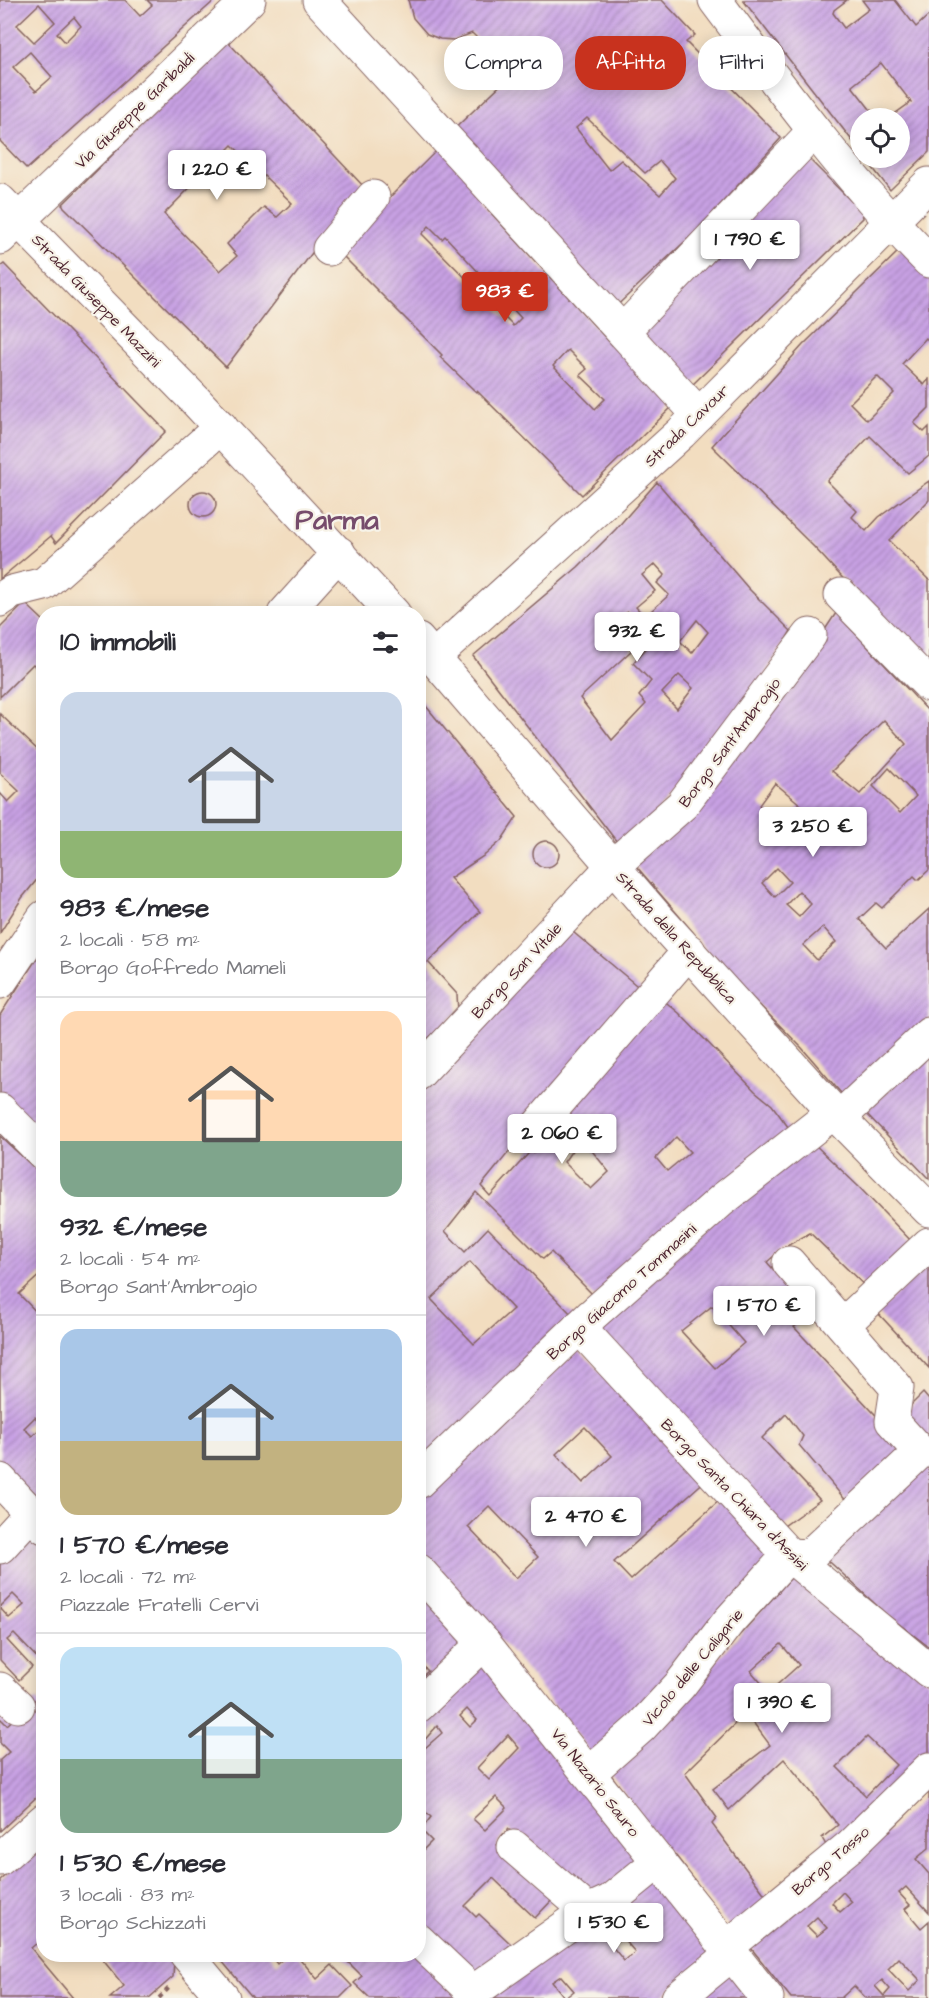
<!DOCTYPE html>
<html lang="it">
<meta charset="utf-8">
<style>
:root{--surface:#fff;--page:#f7f7f7;--text:#2b2b33;--muted:#7c7c81;--line:#e1e1e2;--accent:#c8321e}
body{margin:0;font-family:"Architects Daughter",sans-serif;background:var(--page);color:var(--text);height:100vh;display:flex;flex-direction:column;font-size:22px;white-space:nowrap}
*{box-sizing:border-box;margin:0}
p{font-size:20px;color:var(--muted)}
.icon{flex:none;width:33px;height:33px;fill:none;stroke:currentColor;stroke-width:2;stroke-linecap:round;stroke-linejoin:round}
.map{position:relative;flex:1;overflow:hidden}
.sheet{position:absolute;left:36px;top:606px;width:390px;height:1356px;display:flex;flex-direction:column;background:var(--surface);border-radius:24px;box-shadow:0 3px 15px #0003}
.sheet>*{flex:none}
.banner{position:absolute;left:444px;top:36px;width:394px;height:54px;display:flex;gap:12px}
.fabs{position:absolute;left:850px;top:108px;display:grid;gap:12px}
.fabs a{display:grid;place-items:center;width:60px;height:60px;border-radius:50%;background:var(--surface);box-shadow:0 3px 15px #0003;font-size:30px}
.price{position:absolute;translate:-50% -51px;padding:0 14px;border-radius:6px;background:#fff;color:#222;font-size:20px;line-height:39px;filter:drop-shadow(0 2px 3px #0008)}
.price::after{content:'';position:absolute;left:50%;top:36px;width:18px;height:14px;margin-left:-9px;background:inherit;clip-path:polygon(0 0,100% 0,50% 100%)}
.price.on{background:var(--accent);color:#fff}
ul{padding:0;list-style:none}
li{display:grid;align-content:center;gap:12px;height:318px;padding:0 24px}
li+li{border-top:2px solid var(--line)}
li span{display:grid;place-items:center;height:186px;border-radius:18px;color:#555}
li>.icon{margin-inline-start:auto}
span .icon{width:108px;height:108px;fill:#fffc;stroke-width:1}
li b{font-size:26px}
h2{display:flex;justify-content:space-between;align-items:center;height:72px;padding:0 24px;font-size:26px}
.pill{padding:0 21px;border-radius:24px;background:var(--surface);box-shadow:0 3px 15px #0003;font-size:21px;line-height:54px}
.pill.on{background:var(--accent);color:#fff}
.map>svg:first-child{display:block}
</style>
<div class="map">
<svg width="929" height="1998" viewBox="0 0 929 1998">
<defs>
<pattern id="building-hatch" width="6" height="6" patternUnits="userSpaceOnUse" patternTransform="scale(1.5)"><rect width="6" height="6" fill="#c8a1e4"/><path d="M-1 1l2-2M0 6l6-6M5 7l2-2" fill="none" stroke="#a483b9"/></pattern>
</defs>
<rect width="100%" height="100%" fill="#f7f3e8"/>
<filter id="ink" filterUnits="userSpaceOnUse"><feTurbulence type="fractalNoise" baseFrequency=".0167" numOctaves="2"/><feDisplacementMap in="SourceGraphic" scale="12" xChannelSelector="R" yChannelSelector="G"/><feConvolveMatrix kernelMatrix="1 2 1 2 8 2 1 2 1" color-interpolation-filters="sRGB"/></filter>
<filter id="wash" filterUnits="userSpaceOnUse"><feTurbulence type="fractalNoise" baseFrequency=".008" numOctaves="4" result="noise"/><feDisplacementMap in="SourceGraphic" scale="24" xChannelSelector="R" yChannelSelector="G"/><feGaussianBlur stdDeviation="1.35" result="paint"/><feColorMatrix in="noise" values="0 0 0 0 0 0 0 0 0 0 0 0 0 0 0 0 0 1.4 0 .05"/><feComposite in="paint" operator="in"/></filter>
<g filter="url(#wash)">
<rect width="100%" height="100%" fill="#f2ddc0"/>
<g id="blocks">
<g fill="url(#building-hatch)" fill-rule="evenodd">
<path d="M 0,0 L 125,0 L 140,16 L 152,5 L 147,0 L 215,0 L 27,169 L 0,141 ZM 39,4 L 55,22 L 34,42 L 17,25 ZM 74,17 L 81,26 L 65,42 L 57,33 ZM 30,52 L 52,77 L 36,91 L 13,67 Z"/>
<path d="M 408,0 L 662,0 L 695,35 L 686,42 L 781,138 L 698,229 L 608,314 L 449,134 L 513,73 L 472,33 L 454,40 L 440,39 L 427,34 L 413,18 ZM 587,118 L 645,173 L 660,161 L 675,178 L 660,195 L 621,160 L 609,170 L 576,128 Z"/>
<path d="M 743,0 L 847,0 L 834,10 L 833,13 L 844,28 L 869,9 L 862,0 L 895,0 L 916,27 L 929,15 L 929,152 L 890,190 L 865,158 L 900,158 L 900,118 L 889,118 L 911,102 L 881,63 L 852,86 L 877,118 L 861,118 L 861,152 Z"/>
<path d="M 227,41 L 365,188 L 321,241 L 226,367 L 62,205 ZM 232,145 L 292,203 L 277,217 L 264,207 L 227,244 L 237,256 L 220,271 L 164,214 Z"/>
<path d="M 441,146 L 485,196 L 480,201 L 612,345 L 616,341 L 676,403 L 582,495 L 477,391 L 476,392 L 440,357 L 442,355 L 339,252 L 387,200 ZM 429,226 L 442,239 L 445,236 L 521,318 L 513,326 L 422,234 ZM 568,350 L 587,369 L 580,375 L 605,399 L 595,409 L 553,366 Z"/>
<path d="M 804,154 L 862,212 L 863,218 L 688,389 L 635,330 Z"/>
<path d="M 905,245 L 929,270 L 929,341 L 926,338 L 902,364 L 924,385 L 929,379 L 929,408 L 914,423 L 924,432 L 929,427 L 929,456 L 908,473 L 870,436 L 827,481 L 857,511 L 852,517 L 866,531 L 879,517 L 929,481 L 929,500 L 889,541 L 929,580 L 929,671 L 814,547 L 712,446 L 803,345 ZM 877,376 L 894,393 L 867,420 L 850,403 Z"/>
<path d="M 4,264 L 166,431 L 56,543 L 51,536 L 0,579 L 0,267 Z"/>
<path d="M 657,482 L 748,588 L 791,631 L 742,712 L 624,851 L 473,656 L 578,567 L 616,529 ZM 655,564 L 665,575 L 657,583 L 669,595 L 651,611 L 666,627 L 659,633 L 636,607 L 655,591 L 642,575 ZM 628,612 L 652,642 L 633,663 L 651,681 L 639,696 L 646,704 L 612,740 L 580,698 L 632,650 L 611,623 ZM 697,620 L 708,632 L 692,653 L 680,641 ZM 679,675 L 693,688 L 677,709 L 662,693 Z"/>
<circle cx="203" cy="504" r="13"/>
<path d="M 25,603 L 44,621 L 44,674 L 33,664 L 0,697 L 0,628 Z"/>
<path d="M 836,613 L 929,712 L 929,870 L 918,880 L 914,876 L 882,908 L 876,903 L 859,919 L 886,948 L 929,909 L 929,1019 L 847,1100 L 802,1048 L 708,953 L 692,931 L 630,859 L 805,660 ZM 884,720 L 906,744 L 860,794 L 832,771 ZM 889,768 L 916,796 L 900,813 L 873,786 ZM 775,783 L 801,805 L 784,825 L 759,805 ZM 777,868 L 790,882 L 775,897 L 762,883 ZM 799,891 L 811,904 L 799,917 L 786,905 ZM 823,927 L 836,942 L 817,960 L 803,945 Z"/>
<path d="M 421,700 L 517,817 L 501,841 L 485,855 L 450,878 L 480,912 L 428,962 L 457,994 L 458,1012 L 418,1047 L 418,703 Z"/>
<path d="M 0,714 L 44,756 L 44,871 L 22,898 L 0,933 L 0,793 L 8,802 L 19,791 L 0,773 Z"/>
<circle cx="546" cy="854" r="13"/>
<path d="M 567,927 L 642,990 L 481,1186 L 490,1196 L 537,1144 L 656,994 L 679,1013 L 755,1091 L 772,1105 L 791,1131 L 595,1297 L 551,1252 L 543,1259 L 476,1192 L 445,1231 L 465,1252 L 488,1228 L 574,1317 L 418,1466 L 418,1391 L 424,1386 L 418,1380 L 418,1091 ZM 581,1137 L 609,1172 L 591,1189 L 564,1162 ZM 676,1137 L 690,1152 L 667,1171 L 656,1158 ZM 470,1262 L 513,1309 L 474,1344 L 431,1299 Z"/>
<path d="M 44,947 L 44,1067 L 38,1076 L 44,1081 L 44,1136 L 0,1095 L 0,1015 Z"/>
<path d="M 929,1052 L 929,1179 L 865,1112 Z"/>
<path d="M 0,1136 L 44,1177 L 44,1271 L 19,1294 L 44,1320 L 44,1453 L 37,1460 L 44,1467 L 44,1511 L 0,1464 ZM 35,1417 L 43,1426 L 32,1436 L 24,1428 Z"/>
<path d="M 810,1140 L 859,1187 L 916,1246 L 869,1290 L 810,1233 L 783,1248 L 767,1262 L 811,1314 L 794,1327 L 911,1453 L 853,1509 L 799,1445 L 803,1436 L 786,1414 L 762,1438 L 820,1500 L 781,1528 L 591,1325 ZM 712,1306 L 744,1343 L 715,1368 L 681,1331 Z"/>
<path d="M 929,1264 L 929,1368 L 877,1312 Z"/>
<path d="M 578,1350 L 708,1478 L 614,1562 L 631,1580 L 722,1498 L 778,1559 L 594,1757 L 521,1663 L 418,1547 L 418,1496 ZM 585,1427 L 612,1456 L 583,1483 L 556,1454 ZM 489,1506 L 538,1557 L 516,1578 L 468,1527 Z"/>
<path d="M 923,1393 L 929,1400 L 929,1647 L 885,1613 L 819,1552 L 927,1445 L 901,1415 Z"/>
<path d="M 31,1528 L 44,1539 L 44,1665 L 14,1634 L 7,1640 L 32,1667 L 19,1680 L 0,1660 L 0,1608 L 9,1618 L 24,1605 L 13,1594 L 0,1607 L 0,1561 Z"/>
<path d="M 799,1569 L 929,1682 L 929,1762 L 831,1854 L 822,1838 L 838,1825 L 784,1759 L 729,1810 L 713,1789 L 770,1745 L 746,1713 L 685,1773 L 717,1818 L 712,1824 L 769,1900 L 734,1932 L 676,1856 L 665,1848 L 603,1764 L 708,1670 ZM 781,1644 L 799,1665 L 769,1692 L 751,1671 ZM 867,1737 L 896,1765 L 866,1796 L 837,1767 Z"/>
<path d="M 418,1583 L 475,1643 L 418,1696 L 418,1680 L 428,1671 L 418,1661 Z"/>
<path d="M 481,1661 L 644,1860 L 591,1896 L 508,1829 L 497,1845 L 553,1899 L 535,1918 L 493,1878 L 465,1906 L 476,1917 L 479,1914 L 511,1944 L 478,1978 L 418,1921 L 418,1855 L 432,1841 L 421,1830 L 431,1817 L 418,1805 L 418,1717 ZM 467,1709 L 477,1720 L 470,1727 L 460,1716 ZM 437,1726 L 442,1733 L 425,1748 L 421,1744 ZM 508,1735 L 519,1748 L 489,1780 L 477,1768 ZM 496,1797 L 507,1808 L 485,1830 L 473,1819 Z"/>
<path d="M 36,1699 L 44,1706 L 44,1790 L 0,1831 L 0,1760 L 9,1752 L 0,1743 L 0,1718 L 7,1725 Z"/>
<path d="M 929,1792 L 929,1848 L 916,1859 L 929,1874 L 929,1912 L 906,1887 L 899,1893 L 910,1905 L 905,1909 L 921,1928 L 929,1921 L 929,1998 L 866,1998 L 854,1986 L 841,1998 L 791,1998 L 747,1943 L 847,1852 L 890,1831 ZM 843,1892 L 852,1902 L 840,1912 L 832,1903 ZM 817,1917 L 827,1928 L 817,1936 L 807,1926 ZM 899,1958 L 920,1980 L 909,1991 L 888,1969 ZM 882,1980 L 890,1989 L 884,1996 L 875,1986 Z"/>
<path d="M 44,1841 L 44,1937 L 31,1948 L 73,1998 L 0,1998 L 0,1880 Z"/>
<path d="M 649,1877 L 683,1914 L 712,1954 L 660,1998 L 477,1998 ZM 622,1937 L 635,1952 L 624,1961 L 611,1945 ZM 561,1976 L 574,1991 L 565,1998 L 552,1982 Z"/>
<path d="M 98,1954 L 169,1954 L 174,1961 L 173,1977 L 149,1998 L 110,1998 L 124,1986 Z"/>
<path d="M 216,1954 L 269,1954 L 277,1964 L 288,1954 L 296,1954 L 317,1979 L 332,1965 L 352,1986 L 340,1998 L 253,1998 Z"/>
<path d="M 340,1954 L 418,1954 L 463,1998 L 400,1998 L 398,1996 L 396,1998 L 370,1998 L 354,1983 L 362,1976 Z"/>
<path d="M 741,1960 L 771,1998 L 694,1998 Z"/>
</g>
</g>
</g>
<g filter="url(#ink)">
<use href="#blocks" fill-opacity="0" stroke="#85625f" stroke-width="1.5"/>
<g fill="none" stroke-linecap="round" stroke-linejoin="round">
<g stroke="#85625f" stroke-width="35">
<g id="street">
<path d="M 319,0 L 699,415"/>
<path d="M 715,0 C 783,91 849,181 929,261"/>
<path d="M 0,201 L 194,399 L 394,614"/>
<path d="M 0,238 L 249,0"/>
<path d="M 329,249 L 373,197"/>
<path d="M 623,331 L 813,132"/>
<path d="M 841,595 L 929,685"/>
<path d="M 0,600 L 12,592 L 44,584 L 221,427"/>
<path d="M 284,614 L 339,553"/>
<path d="M 418,640 L 654,914 L 839,1118 L 929,1210"/>
<path d="M 434,657 L 681,433 L 929,184"/>
<path d="M 0,982 L 44,917"/>
<path d="M 418,1074 L 614,865 L 682,805 L 810,635"/>
<path d="M 0,1110 L 44,1154"/>
<path d="M 839,1118 L 929,1034"/>
<path d="M 529,1136 L 689,951"/>
<path d="M 843,1325 L 929,1244"/>
<path d="M 579,1327 L 789,1555 L 929,1671"/>
<path d="M 0,1480 L 44,1527"/>
<path d="M 418,1482 L 592,1315 L 722,1200 L 834,1112"/>
<path d="M 0,1547 L 31,1513"/>
<path d="M 418,1570 L 484,1643 L 767,1998"/>
<path d="M 0,1689 L 18,1706"/>
<path d="M 418,1706 L 484,1643"/>
<path d="M 589,1773 L 640,1728 L 680,1685 L 729,1621 L 789,1555 L 809,1556 L 920,1452 L 892,1421 L 897,1388 L 789,1263"/>
<path d="M 514,1847 L 588,1911"/>
<path d="M 0,1859 L 44,1820"/>
<path d="M 418,1940 L 473,1992 L 588,1911 L 610,1901 L 659,1861"/>
<path d="M 727,1947 L 850,1846 L 929,1769"/>
<path d="M 186,1954 L 223,1998"/>
<path d="M 678,1998 L 732,1954"/>
</g>
</g>
<path stroke="#85625f" stroke-width="4" stroke-dasharray="4.5 4.5" stroke-linecap="butt" d="M 159,1998 L 171,1986"/>
<use href="#street" stroke="#fff" stroke-width="33"/>
</g>
</g>
<g text-anchor="middle" stroke-width="4.5" stroke-linejoin="round" paint-order="stroke">
<g font-size="16" fill="#4a1f2b" stroke="#f7f3e8">
<text transform="translate(134 110) rotate(-44)" y="6">Via Giuseppe Garibaldi</text>
<text transform="translate(97 300) rotate(46)" y="6">Strada Giuseppe Mazzini</text>
<text transform="translate(686 425) rotate(-44)" y="6">Strada Cavour</text>
<text transform="translate(729 742) rotate(-53)" y="6">Borgo Sant'Ambrogio</text>
<text transform="translate(677 937) rotate(48)" y="6">Strada della Repubblica</text>
<text transform="translate(516 970) rotate(-47)" y="6">Borgo San Vitale</text>
<text transform="translate(621 1291) rotate(-42)" y="6">Borgo Giacomo Tommasini</text>
<text transform="translate(735 1494) rotate(46)" y="6">Borgo Santa Chiara d'Assisi</text>
<text transform="translate(692 1667) rotate(-50)" y="6">Vicolo delle Caligarie</text>
<text transform="translate(596 1782) rotate(52)" y="6">Via Nazario Sauro</text>
<text transform="translate(830 1860) rotate(-41)" y="6">Borgo Tasso</text>
</g>
<g font-size="28" font-weight="bold" fill="#764c6c" stroke="#f7f3e8">
<text x="337" y="529">Parma</text>
</g>
</g>
</svg>
<div class="fabs">
<a><svg class="icon" aria-label="locate" viewBox="0 0 24 24"><circle cx="12" cy="12" r="6"/><path d="M12 2v4M12 18v4M2 12h4M18 12h4"/></svg></a>
</div>
<b class="price" style="left:217px;top:201px">1 220 €</b>
<b class="price" style="left:750px;top:271px">1 790 €</b>
<b class="price on" style="left:505px;top:323px">983 €</b>
<b class="price" style="left:637px;top:663px">932 €</b>
<b class="price" style="left:813px;top:858px">3 250 €</b>
<b class="price" style="left:562px;top:1165px">2 060 €</b>
<b class="price" style="left:764px;top:1337px">1 570 €</b>
<b class="price" style="left:586px;top:1548px">2 470 €</b>
<b class="price" style="left:782px;top:1734px">1 390 €</b>
<b class="price" style="left:614px;top:1954px">1 530 €</b>
<div class="banner">
<a class="pill">Compra</a>
<a class="pill on">Affitta</a>
<a class="pill">Filtri</a>
</div>
<section class="sheet">
<h2>10 immobili<svg class="icon" aria-label="filters" viewBox="0 0 24 24"><path d="M4 7h16M4 17h16"/><circle cx="9" cy="7" r="2"/><circle cx="15" cy="17" r="2"/></svg></h2>
<ul>
<li><span style="background:linear-gradient(#c9d6e8 75%,#8fb573 0)"><svg class="icon" aria-label="home" viewBox="0 0 24 24"><path d="M3 11l9-7 9 7M6 9v11h12V9"/></svg></span><div><b>983 €/mese</b><p>2 locali · 58 m²</p><p>Borgo Goffredo Mameli</p></div></li>
<li><span style="background:linear-gradient(#ffd9b3 70%,#7fa58c 0)"><svg class="icon" aria-label="home" viewBox="0 0 24 24"><path d="M3 11l9-7 9 7M6 9v11h12V9"/></svg></span><div><b>932 €/mese</b><p>2 locali · 54 m²</p><p>Borgo Sant'Ambrogio</p></div></li>
<li><span style="background:linear-gradient(#a9c7e8 60%,#c2b280 0)"><svg class="icon" aria-label="home" viewBox="0 0 24 24"><path d="M3 11l9-7 9 7M6 9v11h12V9"/></svg></span><div><b>1 570 €/mese</b><p>2 locali · 72 m²</p><p>Piazzale Fratelli Cervi</p></div></li>
<li><span style="background:linear-gradient(#bfe0f5 60%,#7fa58c 0)"><svg class="icon" aria-label="home" viewBox="0 0 24 24"><path d="M3 11l9-7 9 7M6 9v11h12V9"/></svg></span><div><b>1 530 €/mese</b><p>3 locali · 83 m²</p><p>Borgo Schizzati</p></div></li>
</ul>
</section>
</div>
